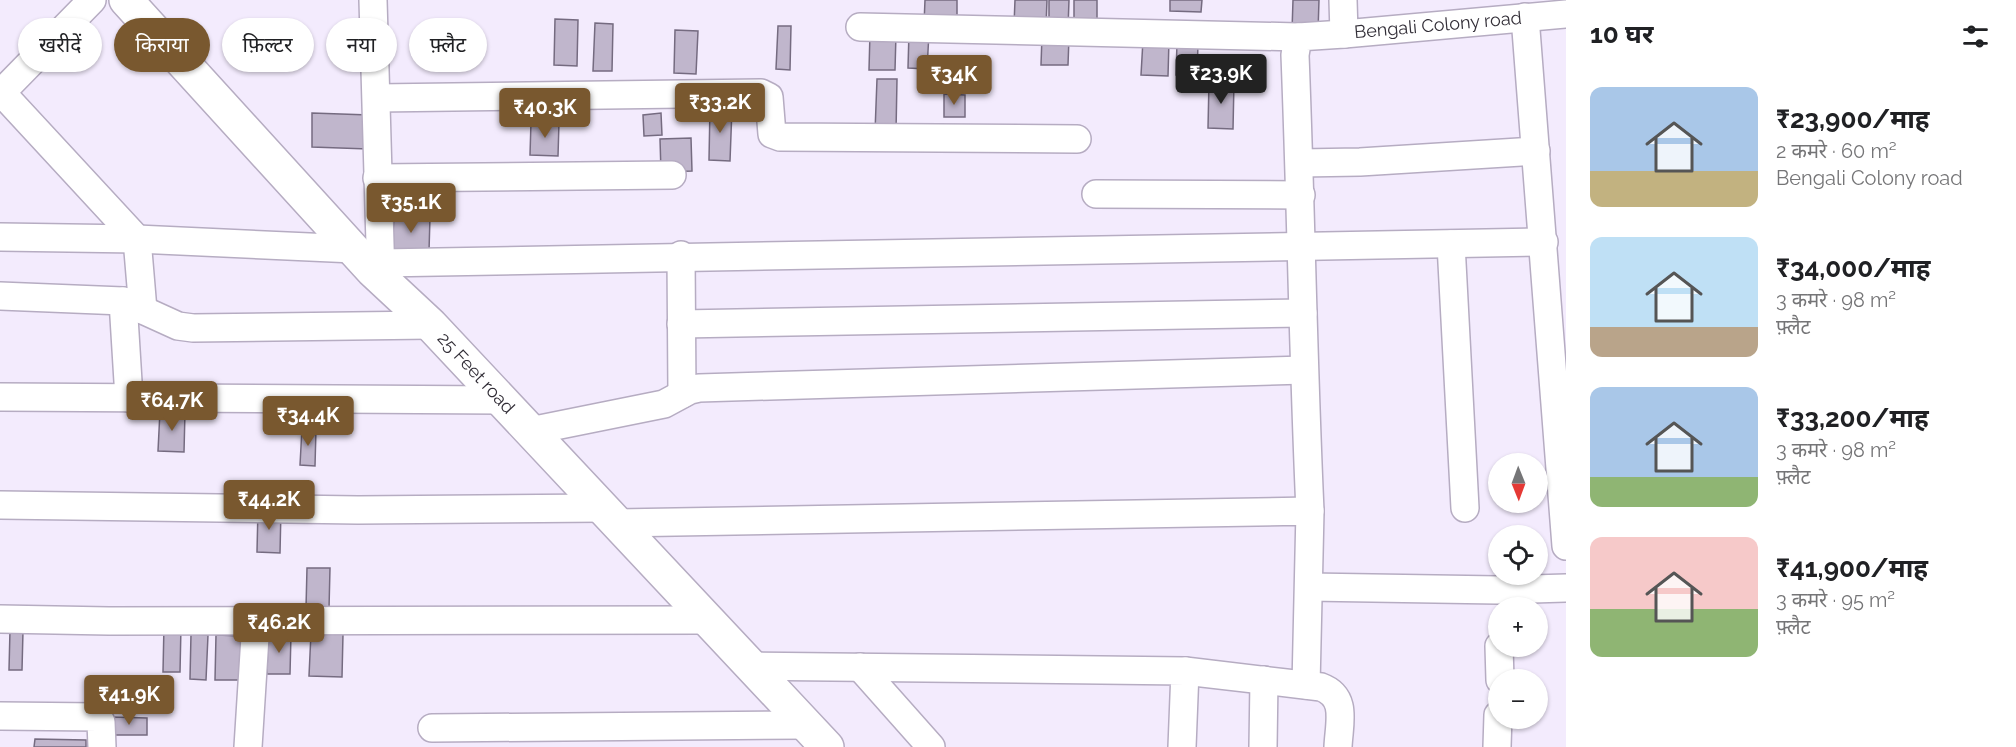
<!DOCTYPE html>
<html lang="hi">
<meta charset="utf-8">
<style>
:root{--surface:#fff;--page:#f2f2f2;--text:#202124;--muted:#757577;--accent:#79582f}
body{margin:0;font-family:Raleway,"Noto Sans Devanagari",sans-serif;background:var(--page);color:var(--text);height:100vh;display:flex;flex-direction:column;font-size:22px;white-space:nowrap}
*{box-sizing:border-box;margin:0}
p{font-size:20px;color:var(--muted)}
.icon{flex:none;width:33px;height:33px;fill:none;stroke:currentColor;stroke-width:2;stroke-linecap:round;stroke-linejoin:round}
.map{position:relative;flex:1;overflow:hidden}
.panel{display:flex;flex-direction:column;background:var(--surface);width:450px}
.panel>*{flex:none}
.guide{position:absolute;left:18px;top:18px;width:570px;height:54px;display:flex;gap:12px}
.needle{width:39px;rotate:179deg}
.controls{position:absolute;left:1488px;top:453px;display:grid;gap:12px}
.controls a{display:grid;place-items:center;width:60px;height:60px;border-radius:50%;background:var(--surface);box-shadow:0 2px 4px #0004;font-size:30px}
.price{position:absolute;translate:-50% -51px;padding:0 14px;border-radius:6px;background:var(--accent);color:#fff;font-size:20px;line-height:39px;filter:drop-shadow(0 2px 3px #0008)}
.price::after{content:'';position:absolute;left:50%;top:36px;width:18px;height:14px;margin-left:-9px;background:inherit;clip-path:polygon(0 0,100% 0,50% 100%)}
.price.selected{background:#222;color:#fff}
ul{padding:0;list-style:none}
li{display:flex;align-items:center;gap:18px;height:150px;padding:0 24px}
li span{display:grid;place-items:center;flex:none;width:168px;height:120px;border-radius:12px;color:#555}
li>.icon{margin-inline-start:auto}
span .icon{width:72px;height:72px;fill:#fffc;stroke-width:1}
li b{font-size:26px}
h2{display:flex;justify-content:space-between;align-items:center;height:72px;padding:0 24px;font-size:26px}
.chip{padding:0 21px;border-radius:27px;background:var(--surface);box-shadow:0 2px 4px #0004;font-size:21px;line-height:54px}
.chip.selected{background:var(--accent);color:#fff}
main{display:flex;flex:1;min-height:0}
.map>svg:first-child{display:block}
</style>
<main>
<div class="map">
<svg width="1566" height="747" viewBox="0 0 1566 747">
<rect width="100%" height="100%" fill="#f3ebfd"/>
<g fill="#c0b6cc" stroke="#756b80" stroke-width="1.5">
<path d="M 925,0 L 957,0 L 957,25 L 924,24 Z"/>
<path d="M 1015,0 L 1047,0 L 1046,26 L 1014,25 Z"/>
<path d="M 1049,0 L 1069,0 L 1068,28 L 1049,27 Z"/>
<rect x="1074" y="0" width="23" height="28"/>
<path d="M 1170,0 L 1202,0 L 1201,12 L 1170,11 Z"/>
<path d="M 1293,0 L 1319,0 L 1318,32 L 1292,31 Z"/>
<path d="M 555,19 L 578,20 L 577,66 L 554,65 Z"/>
<path d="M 595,23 L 613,24 L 612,71 L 593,71 Z"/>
<path d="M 778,26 L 791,26 L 790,70 L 776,69 Z"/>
<path d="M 675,30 L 698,31 L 696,74 L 674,73 Z"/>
<path d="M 909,32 L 929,33 L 927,69 L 908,68 Z"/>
<path d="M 870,33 L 896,34 L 895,70 L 869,70 Z"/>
<path d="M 1042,36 L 1069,37 L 1068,65 L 1041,65 Z"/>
<path d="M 1143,40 L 1169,40 L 1168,76 L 1141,75 Z"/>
<path d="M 1177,43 L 1198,44 L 1197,75 L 1176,75 Z"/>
<path d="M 877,79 L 897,79 L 896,132 L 875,132 Z"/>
<path d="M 1209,81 L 1234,82 L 1233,129 L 1208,128 Z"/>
<path d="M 944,94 L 965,95 L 965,117 L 944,117 Z"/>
<path d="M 710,107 L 732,108 L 730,161 L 709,160 Z"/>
<path d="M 312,113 L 369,115 L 368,149 L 312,147 Z"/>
<path d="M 661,113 L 662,135 L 644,136 L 643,115 Z"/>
<path d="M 531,122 L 559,122 L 558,156 L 530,155 Z"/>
<path d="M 691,138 L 692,171 L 661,172 L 660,139 Z"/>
<path d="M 394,216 L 430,217 L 429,251 L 392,250 Z"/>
<path d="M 160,411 L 185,412 L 184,452 L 158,451 Z"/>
<path d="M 302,428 L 316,429 L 315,466 L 300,465 Z"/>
<path d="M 258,509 L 281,509 L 280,553 L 257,552 Z"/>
<path d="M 307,568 L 330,568 L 329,609 L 306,608 Z"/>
<path d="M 164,625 L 181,626 L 180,672 L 163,672 Z"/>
<path d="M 10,630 L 23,631 L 22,670 L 9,670 Z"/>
<path d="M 268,633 L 291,634 L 290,674 L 267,674 Z"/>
<path d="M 311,633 L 343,634 L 342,677 L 309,676 Z"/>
<path d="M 191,634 L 208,635 L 206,680 L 190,679 Z"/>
<path d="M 216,635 L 243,636 L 242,680 L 215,680 Z"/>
<path d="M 111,717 L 147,718 L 147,735 L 111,735 Z"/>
<path d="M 35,739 L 86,740 L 86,747 L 34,747 Z"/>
</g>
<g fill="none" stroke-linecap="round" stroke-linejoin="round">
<g stroke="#b6acc2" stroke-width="30">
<g id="minor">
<path d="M 373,0 L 381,279"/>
<path d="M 1343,0 L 1344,34 L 1566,14"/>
<path d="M 1525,17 L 1566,546"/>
<path d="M 860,27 L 1298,37"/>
<path d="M 0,91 L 137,239 L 143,310"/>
<path d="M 0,94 L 92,0"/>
<path d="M 377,98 L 761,93 L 769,97 L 772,134 L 780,137 L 1077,139"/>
<path d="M 1300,163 L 1360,162 L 1536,151"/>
<path d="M 377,178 L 672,175"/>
<path d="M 1096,194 L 1301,195"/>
<path d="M 0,237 L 137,239 L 354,249"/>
<path d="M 1451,244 L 1465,508"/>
<path d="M 681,255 L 682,394"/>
<path d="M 381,263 C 768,253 1156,252 1544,242"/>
<path d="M 0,296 L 123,301 L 178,326 L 193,328 L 431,325"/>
<path d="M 123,301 L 129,398"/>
<path d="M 681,324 L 1303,313"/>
<path d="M 0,397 L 501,400"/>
<path d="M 530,431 L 664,404 L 690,390 L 699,388 L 1304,370"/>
<path d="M 0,505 L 358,510 L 604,508"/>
<path d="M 1310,511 C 1303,359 1301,207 1295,55 L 1298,37 L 1344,34"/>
<path d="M 617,523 L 1310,511 L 1306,685"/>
<path d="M 1309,587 L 1498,590 L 1566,588"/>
<path d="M 0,619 L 109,621 L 708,620"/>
<path d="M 1499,646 L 1500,680"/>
<path d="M 750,666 L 1185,671 L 1182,747"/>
<path d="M 860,667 L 931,747"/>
<path d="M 1185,671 L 1321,687 C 1348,697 1339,723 1338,747"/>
<path d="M 0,716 L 98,717 L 101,722 L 102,747"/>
<path d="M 432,728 L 806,725"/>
<path d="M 248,747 L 256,621"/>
<path d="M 1263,747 L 1264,680"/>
<path d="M 1497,747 L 1498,715"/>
</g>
</g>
<g stroke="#b6acc2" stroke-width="36">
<path id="tertiary" d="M 126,0 L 372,270 L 431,325 L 827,747"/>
</g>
<use href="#minor" stroke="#fff" stroke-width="27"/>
<use href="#tertiary" stroke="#fff" stroke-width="33"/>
</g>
<g text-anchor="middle" stroke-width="4.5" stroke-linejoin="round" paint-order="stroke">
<g font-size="18" fill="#322e37" stroke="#fff">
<text transform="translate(1438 25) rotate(-5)" y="6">Bengali Colony road</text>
<text transform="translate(476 373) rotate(47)" y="6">25 Feet road</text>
</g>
</g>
</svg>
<div class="controls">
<a><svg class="needle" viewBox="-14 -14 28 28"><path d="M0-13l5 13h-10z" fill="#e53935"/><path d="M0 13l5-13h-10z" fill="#757577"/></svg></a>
<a><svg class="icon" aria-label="locate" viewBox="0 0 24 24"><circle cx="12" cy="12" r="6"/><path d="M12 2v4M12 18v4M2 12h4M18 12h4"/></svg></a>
<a>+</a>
<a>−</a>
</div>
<b class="price selected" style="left:1221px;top:105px">₹23.9K</b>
<b class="price" style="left:954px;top:106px">₹34K</b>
<b class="price" style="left:720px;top:134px">₹33.2K</b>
<b class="price" style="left:545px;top:139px">₹40.3K</b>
<b class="price" style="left:411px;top:234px">₹35.1K</b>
<b class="price" style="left:172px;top:432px">₹64.7K</b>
<b class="price" style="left:308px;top:447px">₹34.4K</b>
<b class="price" style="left:269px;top:531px">₹44.2K</b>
<b class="price" style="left:279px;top:654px">₹46.2K</b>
<b class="price" style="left:129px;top:726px">₹41.9K</b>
<div class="guide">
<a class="chip">खरीदें</a>
<a class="chip selected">किराया</a>
<a class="chip">फ़िल्टर</a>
<a class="chip">नया</a>
<a class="chip">फ़्लैट</a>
</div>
</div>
<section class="panel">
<h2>10 घर<svg class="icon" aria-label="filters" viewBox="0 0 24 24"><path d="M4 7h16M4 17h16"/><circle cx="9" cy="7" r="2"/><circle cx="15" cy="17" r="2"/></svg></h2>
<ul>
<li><span style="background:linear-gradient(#a9c7e8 70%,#c2b280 0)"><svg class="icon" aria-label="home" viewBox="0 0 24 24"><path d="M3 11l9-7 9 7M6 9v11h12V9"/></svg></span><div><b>₹23,900/माह</b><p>2 कमरे · 60 m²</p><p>Bengali Colony road</p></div></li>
<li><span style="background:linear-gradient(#bfe0f5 75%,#b9a48a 0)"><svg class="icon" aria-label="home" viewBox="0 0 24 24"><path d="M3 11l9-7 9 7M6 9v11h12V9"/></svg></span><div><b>₹34,000/माह</b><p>3 कमरे · 98 m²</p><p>फ़्लैट</p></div></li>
<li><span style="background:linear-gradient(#a9c7e8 75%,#8fb573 0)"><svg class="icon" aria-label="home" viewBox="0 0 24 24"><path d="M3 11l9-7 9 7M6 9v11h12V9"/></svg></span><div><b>₹33,200/माह</b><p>3 कमरे · 98 m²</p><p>फ़्लैट</p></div></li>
<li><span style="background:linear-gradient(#f6c9c9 60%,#8fb573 0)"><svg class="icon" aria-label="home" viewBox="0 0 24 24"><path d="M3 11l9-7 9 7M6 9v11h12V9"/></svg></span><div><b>₹41,900/माह</b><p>3 कमरे · 95 m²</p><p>फ़्लैट</p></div></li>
</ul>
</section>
</main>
